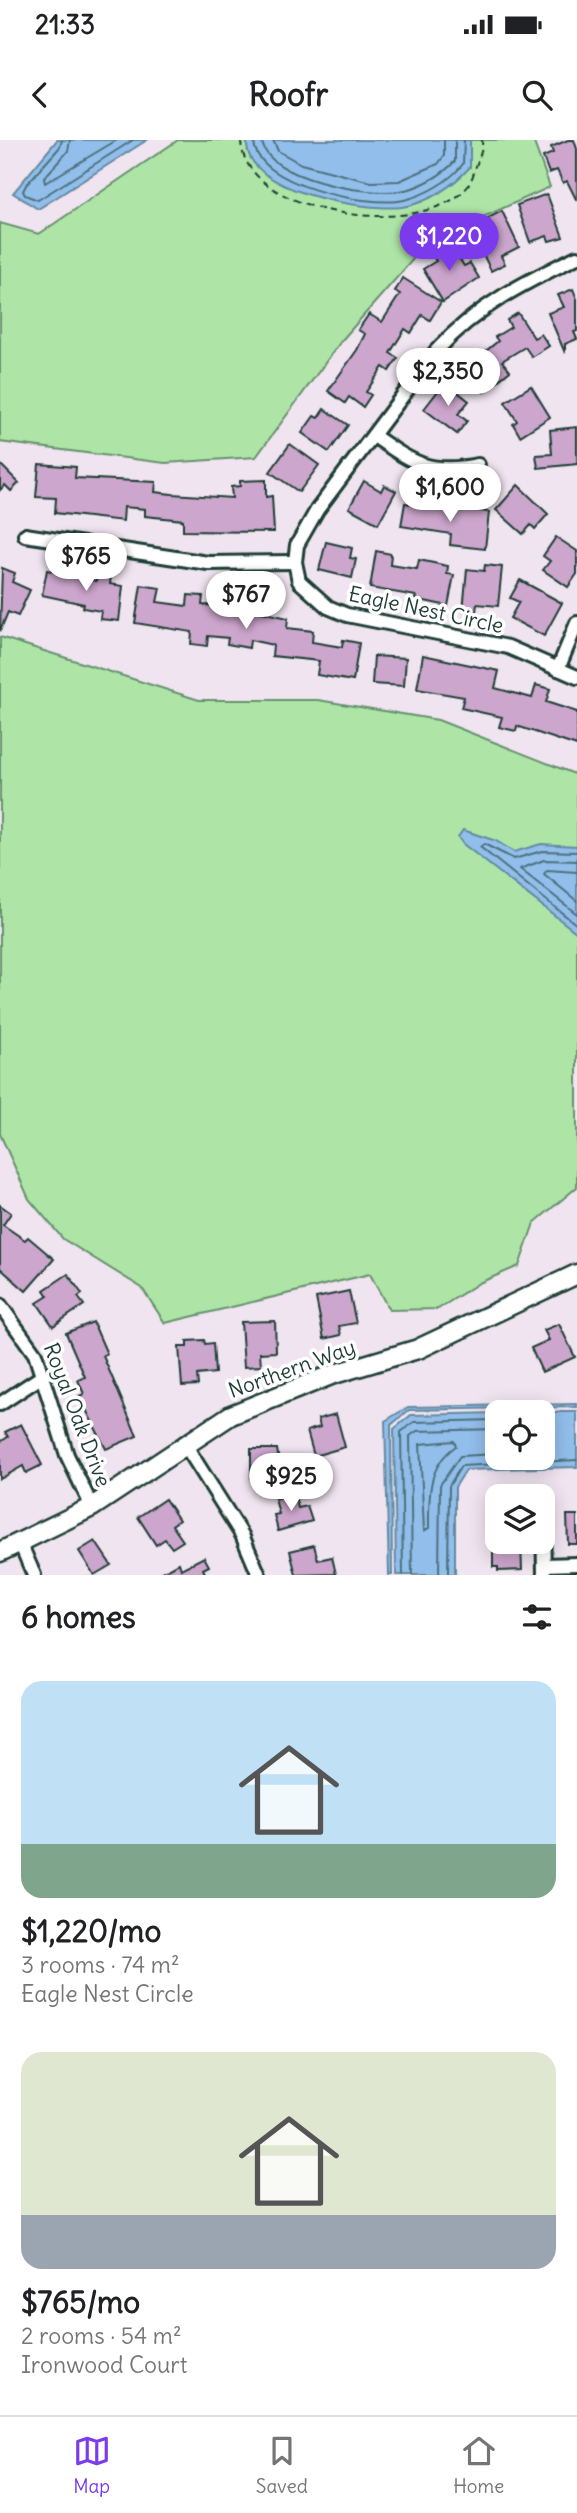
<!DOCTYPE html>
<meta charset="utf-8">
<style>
:root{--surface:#fff;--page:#f6f6f6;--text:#202124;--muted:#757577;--line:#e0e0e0;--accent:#7c3aed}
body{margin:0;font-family:Delius,sans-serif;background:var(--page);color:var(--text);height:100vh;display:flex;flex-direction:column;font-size:26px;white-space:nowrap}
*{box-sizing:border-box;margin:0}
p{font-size:23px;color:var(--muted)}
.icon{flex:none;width:38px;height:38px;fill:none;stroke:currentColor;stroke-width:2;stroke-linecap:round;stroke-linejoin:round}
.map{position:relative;height:1435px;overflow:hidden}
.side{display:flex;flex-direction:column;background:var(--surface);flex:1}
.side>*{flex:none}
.buttons{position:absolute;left:485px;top:1260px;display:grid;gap:14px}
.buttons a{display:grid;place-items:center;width:70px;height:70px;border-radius:14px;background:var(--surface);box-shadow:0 4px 18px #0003;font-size:35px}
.price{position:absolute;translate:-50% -60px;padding:0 16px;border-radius:24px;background:#fff;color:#222;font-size:23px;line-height:46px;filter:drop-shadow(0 2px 4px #0008)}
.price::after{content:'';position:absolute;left:50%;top:42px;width:21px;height:16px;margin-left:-10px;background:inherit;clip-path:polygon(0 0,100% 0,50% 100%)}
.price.current{background:var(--accent);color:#fff}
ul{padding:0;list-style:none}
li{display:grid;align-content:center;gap:14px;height:371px;padding:0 21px}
li span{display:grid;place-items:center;height:217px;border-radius:21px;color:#555}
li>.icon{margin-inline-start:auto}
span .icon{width:126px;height:126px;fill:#fffc;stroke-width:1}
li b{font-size:30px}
h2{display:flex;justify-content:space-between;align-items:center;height:84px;padding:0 21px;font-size:30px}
.status{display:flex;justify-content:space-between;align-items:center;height:49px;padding:0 35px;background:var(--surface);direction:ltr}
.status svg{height:19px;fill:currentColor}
header{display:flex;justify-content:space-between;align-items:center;height:91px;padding:0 21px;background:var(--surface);font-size:32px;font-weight:800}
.menu{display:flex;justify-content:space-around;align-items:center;height:98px;border-top:2px solid var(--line);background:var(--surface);font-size:19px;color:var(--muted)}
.menu a{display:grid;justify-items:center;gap:4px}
.menu .current{color:var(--accent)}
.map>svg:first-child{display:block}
</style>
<div class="status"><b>21:33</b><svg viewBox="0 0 49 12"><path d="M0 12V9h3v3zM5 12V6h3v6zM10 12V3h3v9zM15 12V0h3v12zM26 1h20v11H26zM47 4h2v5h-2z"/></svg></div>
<header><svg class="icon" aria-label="back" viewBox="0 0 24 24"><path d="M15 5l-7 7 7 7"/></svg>Roofr<svg class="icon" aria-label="search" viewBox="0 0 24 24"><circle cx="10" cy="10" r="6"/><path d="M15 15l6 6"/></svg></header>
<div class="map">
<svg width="577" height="1435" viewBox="0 0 577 1435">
<rect width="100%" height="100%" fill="#f0e4f0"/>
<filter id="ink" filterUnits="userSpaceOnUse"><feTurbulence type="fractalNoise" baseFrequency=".0143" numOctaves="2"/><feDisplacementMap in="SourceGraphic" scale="14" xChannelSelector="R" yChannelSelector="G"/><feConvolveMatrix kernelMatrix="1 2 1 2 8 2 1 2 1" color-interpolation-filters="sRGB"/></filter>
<g filter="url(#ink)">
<g fill="#aee5a7" stroke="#66916e" stroke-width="2">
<path d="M 178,0 L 533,0 L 550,47 L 429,101 L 342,200 L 256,317 L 165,323 L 0,302 L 0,83 L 39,94 Z"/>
<path d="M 0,497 L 199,560 L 318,560 L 438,580 L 577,635 L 577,1047 L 534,1083 L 519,1126 L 479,1143 L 438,1169 L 389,1170 L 370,1134 L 165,1183 L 142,1148 L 63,1099 L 29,1059 L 0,994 Z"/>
</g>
<g fill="#92beeb" stroke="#648aa2" stroke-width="2">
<path d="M 57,0 L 147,0 L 38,69 L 13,53 Z"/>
<path d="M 247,0 L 470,0 L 470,27 C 454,45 427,64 402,67 C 364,71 242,52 247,0 Z"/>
<path d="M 463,690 L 496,701 L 514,712 L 541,704 L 577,706 L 577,793 L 463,704 L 458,697 Z"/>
<path d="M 577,1264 L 577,1267 L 409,1270 L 391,1285 L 392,1435 L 389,1435 L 385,1281 L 408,1267 Z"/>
<path d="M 543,1272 L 577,1272 L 577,1327 L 466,1330 L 455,1347 L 455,1435 L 396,1435 L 394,1289 L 411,1275 L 497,1273 L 497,1318 L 542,1318 Z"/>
</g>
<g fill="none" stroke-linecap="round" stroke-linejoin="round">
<g stroke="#4d717d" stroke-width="2">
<path d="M 62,0 L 60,7 L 26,45 L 23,51 L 25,55 L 38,60 L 133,0"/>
<path d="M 70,0 L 68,11 L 44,38 L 45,43 L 117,0"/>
<path d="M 254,0 C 253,45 369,68 404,60 C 425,55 450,41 463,24 L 464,0"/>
<path d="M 262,0 C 264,39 369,56 399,51 C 418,49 443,35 455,21 L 455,0"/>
<path d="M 273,0 L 278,11 L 301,24 L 371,42 L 399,41 L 438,24 L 444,16 L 444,0"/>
<path d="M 577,712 L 542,711 L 514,719 L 484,704 L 480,707 L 577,785"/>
<path d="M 577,721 L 544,720 L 520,729 L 577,774"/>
<path d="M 577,732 L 547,730 L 544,734 L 577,761"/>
<path d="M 454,1301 L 456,1306 C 427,1326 429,1356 429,1388 L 424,1391 L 420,1304 Z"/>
<path d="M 403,1435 L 401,1292 L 414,1282 L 497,1280"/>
<path d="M 412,1435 L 410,1296 L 417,1291 L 497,1289"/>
<path d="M 439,1435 L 440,1345 L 460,1316 L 497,1314"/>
<path d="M 448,1435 L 449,1346 L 461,1326 L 577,1320"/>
</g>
</g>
<g fill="#cda6cd" stroke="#1f3d34" stroke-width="2">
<path d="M 568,0 L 574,0 L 577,9 L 577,61 L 567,41 L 563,43 L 557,30 L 549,33 L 543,17 L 553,13 L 551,7 Z"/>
<path d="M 547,54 L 563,97 L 549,101 L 547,96 L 530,102 L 517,65 Z"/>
<path d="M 502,71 L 519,107 L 501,116 L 505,124 L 491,131 L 473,93 L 491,85 L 488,78 Z"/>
<path d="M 449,102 L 464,126 L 470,123 L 479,138 L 443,162 L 423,129 L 436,121 L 431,113 Z"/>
<path d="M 403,138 L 441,162 L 430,180 L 422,175 L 411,193 L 405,189 L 390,213 L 398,218 L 389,231 L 383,227 L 366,252 L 371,255 L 363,267 L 349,257 L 345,263 L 328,251 L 357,210 L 365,194 L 358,190 L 369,174 L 382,182 L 400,154 L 395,151 Z"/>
<path d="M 573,149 L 577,159 L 577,191 L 574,192 L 577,199 L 565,204 L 565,213 L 548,173 L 564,167 L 558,155 Z"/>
<path d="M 518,173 L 534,198 L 541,194 L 549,206 L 532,217 L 525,207 L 502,221 L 510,231 L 484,252 L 459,223 L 471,213 L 476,219 L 498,201 L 495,197 L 511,187 L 507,180 Z"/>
<path d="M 445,242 L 469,261 L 458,274 L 467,281 L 457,294 L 424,269 Z"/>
<path d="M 531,246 L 550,277 L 520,296 L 513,284 L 517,281 L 505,262 Z"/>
<path d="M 324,269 L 348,285 L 329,312 L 302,293 L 314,276 L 318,278 Z"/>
<path d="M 577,287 L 577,324 L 538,328 L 536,315 L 552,314 L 550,290 Z"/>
<path d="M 290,304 L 319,325 L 299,352 L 270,332 Z"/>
<path d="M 0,324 L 19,343 L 11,351 L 5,345 L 0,350 Z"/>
<path d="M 39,324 L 76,327 L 75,338 L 156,342 L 155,352 L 172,354 L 232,358 L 231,347 L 240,346 L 240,341 L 266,340 L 266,357 L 272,356 L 274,392 L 183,391 L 183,380 L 145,376 L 145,369 L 124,367 L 123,381 L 55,373 L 56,358 L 36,357 Z"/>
<path d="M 364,341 L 381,351 L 384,345 L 396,351 L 378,384 L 349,368 Z"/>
<path d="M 518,345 L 548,374 L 535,389 L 531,385 L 523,394 L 496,370 Z"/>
<path d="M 405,363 L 453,371 L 454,368 L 489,372 L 485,409 L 450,405 L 451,394 L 401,386 Z"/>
<path d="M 556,397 L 577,411 L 577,434 L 568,447 L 543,430 L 550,421 L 543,416 Z"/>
<path d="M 326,402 L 352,408 L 350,418 L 356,419 L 352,438 L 319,430 Z"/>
<path d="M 376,411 L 391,414 L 390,425 L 417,429 L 419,420 L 448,426 L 447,434 L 454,435 L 448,466 L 415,459 L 416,456 L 370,448 Z"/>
<path d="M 485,425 L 502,427 L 498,466 L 477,464 L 476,472 L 463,471 L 467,429 L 484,431 Z"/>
<path d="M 2,428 L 15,433 L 12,442 L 30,450 L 18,476 L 8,472 L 0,491 Z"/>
<path d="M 47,430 L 96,441 L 97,434 L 111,436 L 110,444 L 123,446 L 119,481 L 100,479 L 101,471 L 83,468 L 84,464 L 42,455 Z"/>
<path d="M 520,440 L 562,463 L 544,496 L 510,478 L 519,462 L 510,458 Z"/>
<path d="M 141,445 L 160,448 L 157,462 L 187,466 L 188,455 L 203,456 L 202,465 L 235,466 L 288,478 L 287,488 L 313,491 L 312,502 L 342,507 L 343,500 L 359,503 L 353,541 L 317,535 L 319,521 L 272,516 L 273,505 L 250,500 L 249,508 L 227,504 L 228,498 L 208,496 L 207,506 L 191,504 L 192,492 L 135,483 Z"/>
<path d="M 423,515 L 499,531 L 495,548 L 532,558 L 536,545 L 550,549 L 546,562 L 577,572 L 577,606 L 517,586 L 516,591 L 499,587 L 502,577 L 461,568 L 464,557 L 417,549 Z"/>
<path d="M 374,516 L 406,518 L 404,546 L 372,544 Z"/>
<path d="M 0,1065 L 11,1073 L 3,1085 L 25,1100 L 28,1097 L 54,1119 L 26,1151 L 0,1128 Z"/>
<path d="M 68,1134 L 82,1154 L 78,1157 L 84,1165 L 53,1186 L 37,1163 L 48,1156 L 44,1150 Z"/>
<path d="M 349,1151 L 356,1183 L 339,1186 L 341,1195 L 324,1199 L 316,1158 Z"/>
<path d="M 275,1181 L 276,1212 L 260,1213 L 261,1226 L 244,1227 L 241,1182 Z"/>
<path d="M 93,1182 L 107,1214 L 103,1216 L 137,1296 L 106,1309 L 79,1256 L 84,1254 L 78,1240 L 85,1237 L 66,1193 Z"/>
<path d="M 559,1184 L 575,1217 L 542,1232 L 531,1208 L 549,1200 L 544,1190 Z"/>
<path d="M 204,1200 L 205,1204 L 213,1203 L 215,1233 L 197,1235 L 198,1245 L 182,1246 L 179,1207 L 187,1207 L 187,1201 Z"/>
<path d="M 336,1274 L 345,1307 L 314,1316 L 307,1291 L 320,1287 L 318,1279 Z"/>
<path d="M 21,1284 L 42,1325 L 26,1333 L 23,1326 L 0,1339 L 0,1302 L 8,1297 L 5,1292 Z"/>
<path d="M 251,1309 L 277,1309 L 282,1340 L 251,1340 Z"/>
<path d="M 294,1353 L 298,1368 L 307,1366 L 312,1381 L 278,1391 L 274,1375 L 279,1374 L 275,1359 Z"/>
<path d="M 165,1359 L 179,1380 L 172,1385 L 183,1401 L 172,1408 L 165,1399 L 156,1405 L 138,1377 Z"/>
<path d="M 567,1375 L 577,1375 L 577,1404 L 568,1404 Z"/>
<path d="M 95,1401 L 111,1425 L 94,1435 L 79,1411 Z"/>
<path d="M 493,1402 L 521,1404 L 522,1430 L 498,1431 L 498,1427 L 493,1427 Z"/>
<path d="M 314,1405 L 318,1420 L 332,1417 L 336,1434 L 296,1435 L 290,1411 Z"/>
<path d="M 204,1417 L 209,1426 L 203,1429 L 206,1435 L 157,1435 L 179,1423 L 181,1429 Z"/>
</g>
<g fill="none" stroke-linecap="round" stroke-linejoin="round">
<g stroke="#1f3d34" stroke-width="18">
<g id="street">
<path d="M 577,117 C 524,143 477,166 437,210 L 317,370 L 297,405 L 295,422 L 299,441 L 328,467 L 347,475 L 508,507 L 577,537"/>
<path d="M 374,296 C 413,323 429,335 478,325"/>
<path d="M 25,395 L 208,423 L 295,422"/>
<path d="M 558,529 L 577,483"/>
<path d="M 0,1165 L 35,1214 L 67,1315 L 92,1367"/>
<path d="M 0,1264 L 44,1235"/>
<path d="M 184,1303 L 242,1395 L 259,1435"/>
<path d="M 543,1373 L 544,1435"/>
<path d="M 21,1405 L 34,1435"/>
<path d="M 544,1425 L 577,1424"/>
</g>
</g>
<g stroke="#1f3d34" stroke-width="23">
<path id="secondary" d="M 0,1412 L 92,1367 L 231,1275 L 331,1235 L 418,1209 L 577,1134"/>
</g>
<path stroke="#1f3d34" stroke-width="2" stroke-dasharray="7 5" stroke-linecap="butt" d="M 241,0 C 242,77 426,101 468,46 C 472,40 474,32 476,26 C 479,17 483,10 482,0"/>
<use href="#street" stroke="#fff" stroke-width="12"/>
<use href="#secondary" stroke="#fff" stroke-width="18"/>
</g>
</g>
<g text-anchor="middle" stroke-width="7" stroke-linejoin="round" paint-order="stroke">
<g font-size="21" fill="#1f3d34" stroke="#fff">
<text transform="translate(426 470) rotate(12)" y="7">Eagle Nest Circle</text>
<text transform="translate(292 1229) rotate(-20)" y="7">Northern Way</text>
<text transform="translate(77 1275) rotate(69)" y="7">Royal Oak Drive</text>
</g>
</g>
</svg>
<div class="buttons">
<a><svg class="icon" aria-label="locate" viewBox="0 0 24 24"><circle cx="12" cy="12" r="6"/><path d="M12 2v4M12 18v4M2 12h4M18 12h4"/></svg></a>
<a><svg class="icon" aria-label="layers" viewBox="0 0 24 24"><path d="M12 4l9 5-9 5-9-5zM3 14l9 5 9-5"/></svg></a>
</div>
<b class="price current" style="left:449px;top:133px">$1,220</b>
<b class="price" style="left:448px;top:268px">$2,350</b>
<b class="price" style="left:450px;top:384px">$1,600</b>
<b class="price" style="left:86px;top:453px">$765</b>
<b class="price" style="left:246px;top:491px">$767</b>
<b class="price" style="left:291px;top:1373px">$925</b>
</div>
<section class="side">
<h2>6 homes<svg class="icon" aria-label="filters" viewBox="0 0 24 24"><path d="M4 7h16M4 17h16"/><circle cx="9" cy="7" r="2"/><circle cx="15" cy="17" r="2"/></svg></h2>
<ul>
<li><span style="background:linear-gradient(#bfe0f5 75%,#7fa58c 0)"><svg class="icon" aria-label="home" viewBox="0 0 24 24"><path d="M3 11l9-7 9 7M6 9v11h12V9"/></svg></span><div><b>$1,220/mo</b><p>3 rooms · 74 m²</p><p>Eagle Nest Circle</p></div></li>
<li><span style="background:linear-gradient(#dfe7d0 75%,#9aa5b1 0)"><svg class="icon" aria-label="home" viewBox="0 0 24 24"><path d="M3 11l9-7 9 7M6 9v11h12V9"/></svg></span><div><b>$765/mo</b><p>2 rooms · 54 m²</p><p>Ironwood Court</p></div></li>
</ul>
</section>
<nav class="menu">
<a class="current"><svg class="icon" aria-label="map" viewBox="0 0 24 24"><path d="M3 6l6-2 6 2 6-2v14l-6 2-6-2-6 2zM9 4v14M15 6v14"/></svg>Map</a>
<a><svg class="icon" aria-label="saved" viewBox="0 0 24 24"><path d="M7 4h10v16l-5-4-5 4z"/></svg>Saved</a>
<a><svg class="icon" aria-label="home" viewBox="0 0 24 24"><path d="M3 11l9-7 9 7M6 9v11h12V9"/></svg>Home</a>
</nav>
